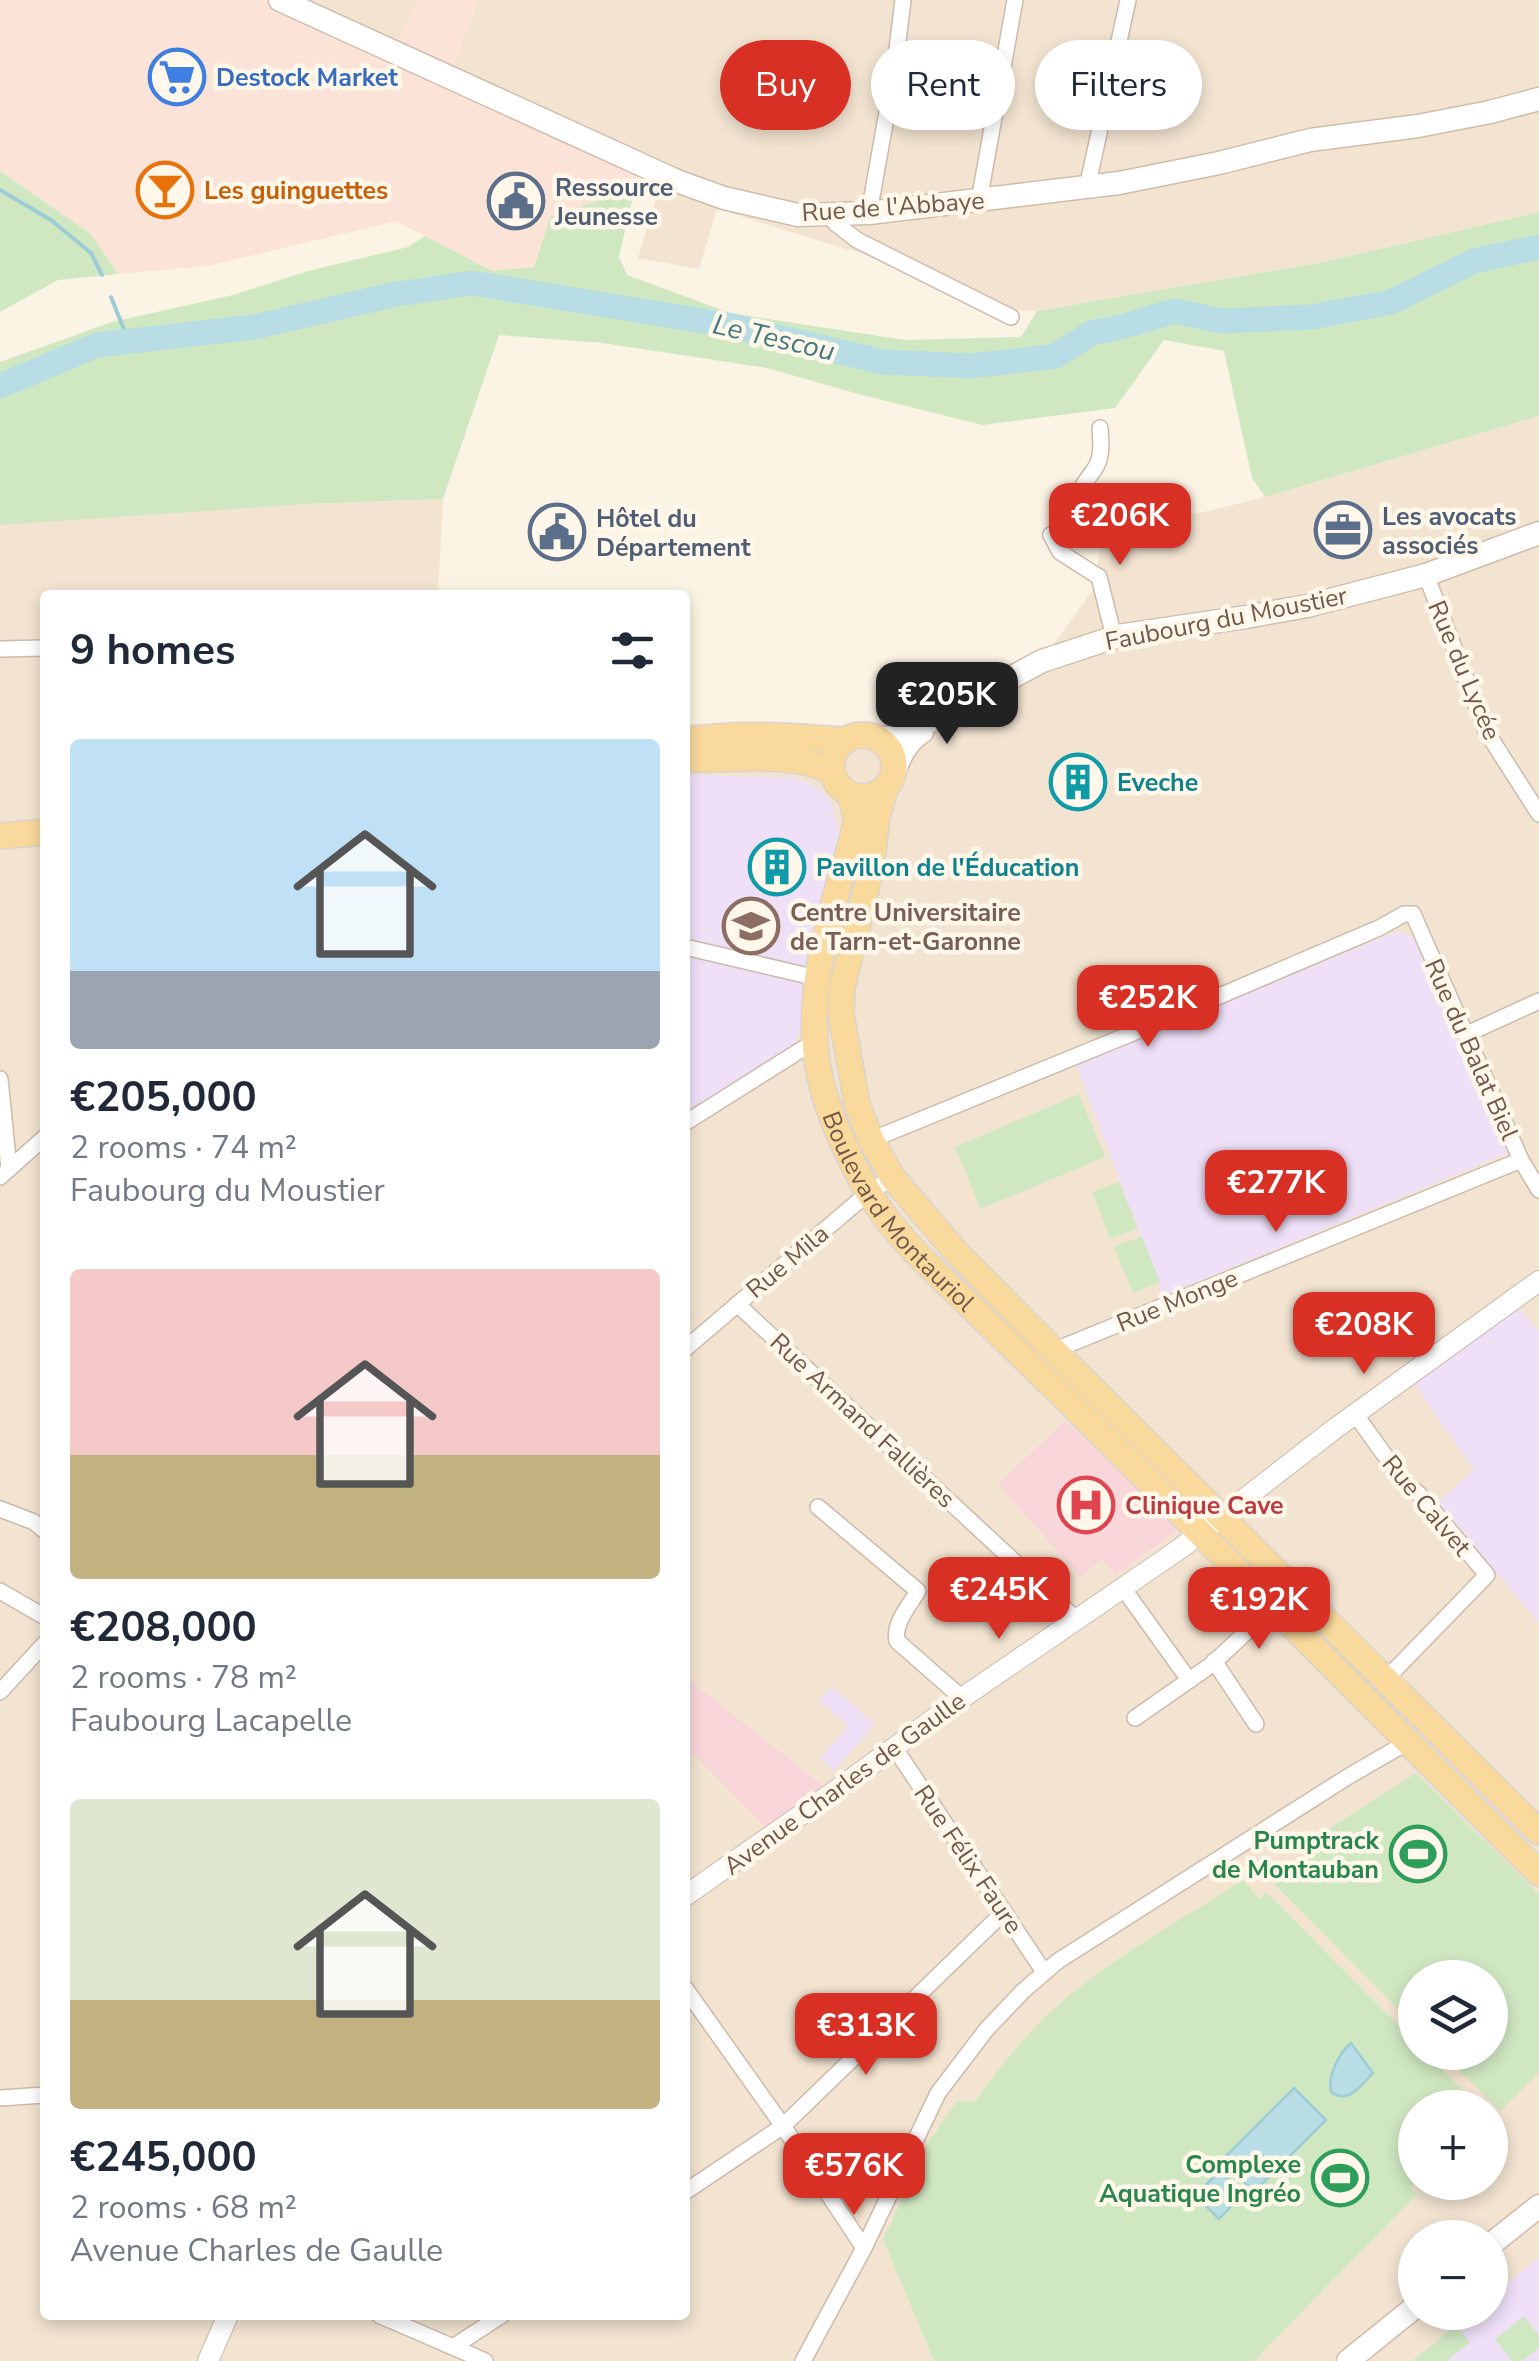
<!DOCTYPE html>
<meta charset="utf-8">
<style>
:root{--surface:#fff;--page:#f2f2f3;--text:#1f2937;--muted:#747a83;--accent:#d93025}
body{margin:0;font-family:"Nunito Sans",sans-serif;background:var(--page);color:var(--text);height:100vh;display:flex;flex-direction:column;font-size:38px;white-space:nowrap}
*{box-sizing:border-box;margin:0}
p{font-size:32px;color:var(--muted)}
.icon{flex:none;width:55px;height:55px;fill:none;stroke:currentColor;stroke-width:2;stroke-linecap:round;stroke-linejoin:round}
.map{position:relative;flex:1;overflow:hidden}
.side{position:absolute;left:40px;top:590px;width:650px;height:1730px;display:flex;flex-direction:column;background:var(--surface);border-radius:10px;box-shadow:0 5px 15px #0003}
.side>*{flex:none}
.hud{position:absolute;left:720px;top:40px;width:668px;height:90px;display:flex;gap:20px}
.tools{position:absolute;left:1398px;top:1960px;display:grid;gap:20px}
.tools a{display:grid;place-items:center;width:110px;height:110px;border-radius:50%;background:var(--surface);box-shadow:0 5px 15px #0003;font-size:50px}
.price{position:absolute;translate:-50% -85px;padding:0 22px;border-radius:20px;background:var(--accent);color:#fff;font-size:32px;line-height:65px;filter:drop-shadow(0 2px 5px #0008)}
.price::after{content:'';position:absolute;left:50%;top:60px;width:30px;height:22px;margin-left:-15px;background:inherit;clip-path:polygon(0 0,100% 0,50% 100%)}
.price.selected{background:#222;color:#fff}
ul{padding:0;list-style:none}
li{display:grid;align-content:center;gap:20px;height:530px;padding:0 30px}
li span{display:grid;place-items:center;height:310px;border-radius:10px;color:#555}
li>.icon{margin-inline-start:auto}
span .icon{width:180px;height:180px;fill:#fffc;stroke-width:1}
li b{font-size:42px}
h2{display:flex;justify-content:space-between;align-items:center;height:120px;padding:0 30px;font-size:42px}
.pill{padding:0 35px;border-radius:45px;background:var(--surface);box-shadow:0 5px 15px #0003;font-size:35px;line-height:90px}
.pill.selected{background:var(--accent);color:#fff}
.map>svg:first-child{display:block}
</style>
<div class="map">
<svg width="1539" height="2361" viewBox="0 0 1539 2361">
<rect width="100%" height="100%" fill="#fbf3e3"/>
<g fill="#f3e4d1" fill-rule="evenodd">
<path d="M 321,0 L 419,0 L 399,42 L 318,5 Z"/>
<path d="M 478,0 L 1539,0 L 1539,212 L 1324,262 L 1037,311 L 982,309 L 869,256 L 717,209 L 699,269 L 638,258 L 660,186 L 445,89 Z"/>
<path d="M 1539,416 L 1539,2361 L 0,2361 L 0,516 L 443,499 L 438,595 L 45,595 L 45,2315 L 685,2315 L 685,724 L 786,722 L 868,728 L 1045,656 L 1095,587 L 1101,537 L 1265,497 ZM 1415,1978 L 1490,1978 L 1490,2052 L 1415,2052 ZM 1415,2108 L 1490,2108 L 1490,2182 L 1415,2182 ZM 1415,2238 L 1490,2238 L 1490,2312 L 1415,2312 Z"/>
</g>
<path fill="#fce3d7" d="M 0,0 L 321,0 L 319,5 L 398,42 L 419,0 L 478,0 L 445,89 L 638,176 L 636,187 L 550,218 L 534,267 L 492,271 L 396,221 L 208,266 L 118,274 L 91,234 L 0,171 Z"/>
<g fill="#efe0f8">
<path d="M 685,774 L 713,776 L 791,777 L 807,782 L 821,791 L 832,804 L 839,836 L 803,1020 L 793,1049 L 685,1115 Z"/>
<path d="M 1398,931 L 1414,938 L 1508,1153 L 1163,1296 L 1076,1064 Z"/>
<path d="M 1519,1308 L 1539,1331 L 1539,1623 L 1438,1502 L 1474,1470 L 1414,1384 Z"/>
<path d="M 832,1687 L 875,1724 L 834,1771 L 820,1758 L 848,1726 L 819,1700 Z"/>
<path d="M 1539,2258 L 1539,2361 L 1411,2361 L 1456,2325 L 1462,2325 L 1473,2316 L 1474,2313 L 1490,2312 L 1490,2296 Z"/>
</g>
<g fill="#f9d6d9">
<path d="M 1065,1420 L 1176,1525 L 1175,1532 L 1115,1575 L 1102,1559 L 1081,1577 L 998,1485 Z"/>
<path d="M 685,1677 L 826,1788 L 769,1830 L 694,1754 L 685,1759 Z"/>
</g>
<g fill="#d0e8c2">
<path d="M 0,171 L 91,234 L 118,274 L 58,280 L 0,312 Z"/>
<path d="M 635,188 L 619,257 L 627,275 L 730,313 L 905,340 L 1021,337 L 1037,311 L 1324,262 L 1539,212 L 1539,416 L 1265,497 L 1252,478 L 1224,351 L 1164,340 L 1115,408 L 982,425 L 862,395 L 767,368 L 602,343 L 499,335 L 443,499 L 307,504 L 0,525 L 0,362 L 112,322 L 233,295 L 308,271 L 408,247 L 425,236 L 492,271 L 534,267 L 550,217 Z"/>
<path d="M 1079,1094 L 1105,1157 L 981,1209 L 955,1147 Z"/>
<path d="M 1119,1182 L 1138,1228 L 1110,1239 L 1092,1192 Z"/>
<path d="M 1142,1236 L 1160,1282 L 1133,1293 L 1114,1247 Z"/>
<path d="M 1416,1773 L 1539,1894 L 1539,2072 L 1500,2111 L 1442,2053 L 1490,2052 L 1490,1978 L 1415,1978 L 1415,2026 L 1274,1884 L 1327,1830 Z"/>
<path d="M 1243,1880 L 1259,1899 L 1267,1893 L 1415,2042 L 1415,2052 L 1425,2053 L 1480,2107 L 1415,2108 L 1415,2182 L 1410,2187 L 1417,2194 L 1254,2361 L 934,2361 L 883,2239 L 930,2140 L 957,2101 L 974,2102 C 1003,2063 1033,2025 1071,1994 C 1124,1951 1186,1917 1243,1880 Z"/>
<path d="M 1524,2316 L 1539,2336 L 1539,2348 L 1522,2361 L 1512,2361 L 1495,2339 Z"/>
<path d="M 1456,2325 L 1470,2342 L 1447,2361 L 1412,2361 Z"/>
</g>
<g fill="#b8dde4" stroke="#9eccd6" stroke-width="2.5">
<path d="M 1351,2043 L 1373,2073 C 1360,2086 1349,2105 1331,2092 C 1327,2077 1339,2053 1351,2043 Z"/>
<path d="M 1294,2088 L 1326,2120 L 1254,2192 L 1222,2160 Z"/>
<path d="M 1220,2171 L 1243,2194 L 1219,2219 L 1195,2195 Z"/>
</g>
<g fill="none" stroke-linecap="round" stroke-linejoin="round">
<g stroke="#9eccd6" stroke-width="4">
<path d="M 0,190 L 51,220 L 91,253 L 102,275"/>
<path d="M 111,297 L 129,342"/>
</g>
<path stroke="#b8dde4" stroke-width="25" d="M 0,386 L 97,345 L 254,327 L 392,295 L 471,283 L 728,325 L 883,362 L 972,366 L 1056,356 L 1091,333 L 1121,327 L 1175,311 L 1222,321 L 1312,317 L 1391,302 L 1474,261 L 1539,247"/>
<g stroke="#ccbaaa" stroke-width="18">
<g id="minor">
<path d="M 1087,188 L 1128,0"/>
<path d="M 979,201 L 1015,0"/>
<path d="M 869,213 L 894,73 L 903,0"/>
<path d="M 830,215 L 835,223 L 857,240 L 1011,317"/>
<path d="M 1051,535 C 1084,542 1103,532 1078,500 C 1081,486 1086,481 1094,470 C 1103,457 1101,443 1100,428"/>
<path d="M 1051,535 L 1060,552 L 1099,577 L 1114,637"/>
<path d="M 1426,575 L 1486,731 L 1539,814"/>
<path d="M 0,649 L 45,648"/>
<path d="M 685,947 L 817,978"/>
<path d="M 1467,1034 L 1539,1001"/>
<path d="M 0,1079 L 9,1169"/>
<path d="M 685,1123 L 815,1041"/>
<path d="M 871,1140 L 1135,1032 L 1379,928 L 1404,914 L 1413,914 L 1521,1160 L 1539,1190"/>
<path d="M 0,1177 L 45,1137"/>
<path d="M 737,1304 L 1076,1619"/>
<path d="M 685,1349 L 868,1193 L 893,1178"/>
<path d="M 1058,1353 L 1065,1346 L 1521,1160"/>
<path d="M 1355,1414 L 1404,1482 L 1419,1494 L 1487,1575 L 1386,1679"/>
<path d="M 818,1507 L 918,1591 C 909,1606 893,1624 897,1641 L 962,1698"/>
<path d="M 0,1509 L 34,1522 L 45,1531"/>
<path d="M 1123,1588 L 1189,1680"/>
<path d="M 0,1591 L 45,1617"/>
<path d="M 1214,1661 L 1256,1724"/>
<path d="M 0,1692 L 45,1643"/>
<path d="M 1135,1718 L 1211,1665 L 1273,1607"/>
<path d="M 894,1747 L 1044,1972"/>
<path d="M 685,1988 L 783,2126 L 864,2248"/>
<path d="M 0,2098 L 45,2095"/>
<path d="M 685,2192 L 783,2126 L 1004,1912"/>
<path d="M 379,2315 L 485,2361"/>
<path d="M 453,2347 L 502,2315"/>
<path d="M 803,2361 L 864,2248 L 938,2093 L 986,2030 L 1023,1991 L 1058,1961 L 1349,1776 L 1408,1742"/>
</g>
</g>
<g stroke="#ccbaaa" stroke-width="22">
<g id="tertiary">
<path d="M 685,1896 L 835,1791 L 962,1698 L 1181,1548 L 1333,1430 L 1539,1281"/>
<path d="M 208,2361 L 228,2315"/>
</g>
</g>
<g stroke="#d1bcaa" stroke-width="25">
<g id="secondary">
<path d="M 280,0 L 677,181 L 724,198 L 798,215 L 869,213 L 1119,183 L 1219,163 L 1310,140 L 1418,126 L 1490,112 L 1539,99"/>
<path d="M 878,739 L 903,736 L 1042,661 L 1118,636 L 1246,617 L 1307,606 L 1426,575 L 1539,533"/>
<path d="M 893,774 C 900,757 906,742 922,732"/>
<path d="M 1490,2245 L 1539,2206"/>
<path d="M 1348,2361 L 1415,2307"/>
</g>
</g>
<g stroke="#dad4d0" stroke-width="28">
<g id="primary">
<circle cx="863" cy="766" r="31"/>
<path d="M 685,741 C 739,731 792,737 846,740"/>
<path d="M 685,759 C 730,761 793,750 832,772"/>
<path d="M 885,789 L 877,817 L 871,869 L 842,988 L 841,1014 L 857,1104 L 871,1140 L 893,1178 L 956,1252 L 1025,1322 L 1539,1832"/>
<path id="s1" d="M 851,796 L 856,818 L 854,833 C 831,912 802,995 820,1077 C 829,1119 858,1180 883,1214 C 905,1244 934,1271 961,1297 C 1002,1337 1044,1377 1085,1418 C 1237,1569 1387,1722 1539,1873"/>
<path d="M 0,836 L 45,832"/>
</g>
</g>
<use href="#minor" stroke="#fff" stroke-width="15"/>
<use href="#tertiary" stroke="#fff" stroke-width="20"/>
<use href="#secondary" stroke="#fff" stroke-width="22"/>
<use href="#primary" stroke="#f9d99c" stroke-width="25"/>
</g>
<defs>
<g id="supermarket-ring" transform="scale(2.875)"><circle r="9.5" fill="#fff7e9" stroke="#3f7fe0" stroke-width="1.5"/><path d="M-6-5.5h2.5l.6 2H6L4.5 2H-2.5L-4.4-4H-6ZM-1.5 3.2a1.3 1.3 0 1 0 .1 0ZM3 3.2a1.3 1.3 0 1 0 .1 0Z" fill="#3f7fe0"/></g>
<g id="bar-ring" transform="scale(2.875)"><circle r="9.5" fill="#fff7e9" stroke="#e8710a" stroke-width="1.5"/><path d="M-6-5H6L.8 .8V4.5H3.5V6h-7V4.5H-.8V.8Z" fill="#e8710a"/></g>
<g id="civic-ring" transform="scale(2.875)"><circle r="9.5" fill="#fff7e9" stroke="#5c6f8a" stroke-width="1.5"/><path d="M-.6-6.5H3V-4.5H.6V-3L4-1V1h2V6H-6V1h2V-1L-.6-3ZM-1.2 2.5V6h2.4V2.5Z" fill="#5c6f8a"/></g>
<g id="office-ring" transform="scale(2.875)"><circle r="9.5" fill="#fff7e9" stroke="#5c6f8a" stroke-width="1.5"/><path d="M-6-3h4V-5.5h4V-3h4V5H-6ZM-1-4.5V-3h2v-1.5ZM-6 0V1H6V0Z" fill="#5c6f8a"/></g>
<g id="building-ring" transform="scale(2.875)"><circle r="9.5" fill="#fff7e9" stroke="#0f9aa8" stroke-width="1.5"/><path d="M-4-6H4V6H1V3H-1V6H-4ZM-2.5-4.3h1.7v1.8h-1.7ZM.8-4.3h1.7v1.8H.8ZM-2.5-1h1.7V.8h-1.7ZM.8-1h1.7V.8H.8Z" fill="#0f9aa8"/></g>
<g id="university-ring" transform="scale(2.875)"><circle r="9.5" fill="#fff7e9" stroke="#8d6e63" stroke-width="1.5"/><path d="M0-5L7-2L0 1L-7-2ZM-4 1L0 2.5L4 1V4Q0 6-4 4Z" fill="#8d6e63"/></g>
<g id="hospital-ring" transform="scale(2.875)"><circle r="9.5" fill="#fff7e9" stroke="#e0444e" stroke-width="1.5"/><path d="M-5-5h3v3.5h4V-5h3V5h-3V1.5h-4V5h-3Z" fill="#e0444e"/></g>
<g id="stadium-ring" transform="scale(2.875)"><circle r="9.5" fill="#fff7e9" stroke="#2e9e5b" stroke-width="1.5"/><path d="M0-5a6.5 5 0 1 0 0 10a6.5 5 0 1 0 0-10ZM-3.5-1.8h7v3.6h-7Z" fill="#2e9e5b"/></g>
</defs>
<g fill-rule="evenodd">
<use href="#supermarket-ring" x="177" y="77"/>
<use href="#bar-ring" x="165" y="190"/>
<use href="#civic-ring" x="516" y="201"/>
<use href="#office-ring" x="1343" y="530"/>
<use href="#civic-ring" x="557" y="532"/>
<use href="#building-ring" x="1078" y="782"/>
<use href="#building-ring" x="777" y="867"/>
<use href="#university-ring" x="751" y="926"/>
<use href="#hospital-ring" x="1086" y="1505"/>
<use href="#stadium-ring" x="1418" y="1854"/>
<use href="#stadium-ring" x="1340" y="2178"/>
</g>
<g text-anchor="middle" stroke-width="9" stroke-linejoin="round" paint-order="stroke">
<g font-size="25" font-weight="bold" fill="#366cbe" stroke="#fff7e9" text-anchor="start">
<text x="216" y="86">Destock Market</text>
</g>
<g font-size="25" font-weight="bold" fill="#4e5e75" stroke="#fff7e9" text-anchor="start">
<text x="555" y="196">Ressource<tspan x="555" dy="29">Jeunesse</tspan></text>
<text x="1382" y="525">Les avocats<tspan x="1382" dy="29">associés</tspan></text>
<text x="596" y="527">Hôtel du<tspan x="596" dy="29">Département</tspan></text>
</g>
<g font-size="25" font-weight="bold" fill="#c56008" stroke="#fff7e9" text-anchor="start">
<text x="204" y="199">Les guinguettes</text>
</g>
<g font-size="25" fill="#72594a" stroke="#fff7e9">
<text transform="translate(893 206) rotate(-4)" y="9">Rue de l'Abbaye</text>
<text transform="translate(1226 618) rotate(-11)" y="9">Faubourg du Moustier</text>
<text transform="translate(1465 670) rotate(67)" y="9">Rue du Lycée</text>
<text transform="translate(1472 1049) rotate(66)" y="9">Rue du Balat Biel</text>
<text dy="9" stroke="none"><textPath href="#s1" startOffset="445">Boulevard Montauriol</textPath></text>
<text transform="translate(787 1261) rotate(-40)" y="9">Rue Mila</text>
<text transform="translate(1177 1300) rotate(-22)" y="9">Rue Monge</text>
<text transform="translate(863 1420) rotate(43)" y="9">Rue Armand Fallières</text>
<text transform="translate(1427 1505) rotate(50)" y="9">Rue Calvet</text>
<text transform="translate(844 1783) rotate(-36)" y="9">Avenue Charles de Gaulle</text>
<text transform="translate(969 1859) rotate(56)" y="9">Rue Félix Faure</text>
</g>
<g font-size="25" font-weight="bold" fill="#0d838f" stroke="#fff7e9" text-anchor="start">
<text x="1117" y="791">Eveche</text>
<text x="816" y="876">Pavillon de l'Éducation</text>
</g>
<g font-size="25" font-weight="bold" fill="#785e54" stroke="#fff7e9" text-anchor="start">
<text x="790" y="921">Centre Universitaire<tspan x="790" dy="29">de Tarn-et-Garonne</tspan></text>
</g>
<g font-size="25" font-weight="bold" fill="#be3a42" stroke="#fff7e9" text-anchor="start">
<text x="1125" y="1514">Clinique Cave</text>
</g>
<g font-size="25" font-weight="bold" fill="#27864d" stroke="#fff7e9" text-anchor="end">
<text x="1379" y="1849">Pumptrack<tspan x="1379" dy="29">de Montauban</tspan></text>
<text x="1301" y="2173">Complexe<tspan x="1301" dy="29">Aquatique Ingréo</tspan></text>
</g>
<g font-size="28" font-style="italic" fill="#447985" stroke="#fff7e9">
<text transform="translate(774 337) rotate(13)" y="10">Le Tescou</text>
</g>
</g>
</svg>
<div class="tools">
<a><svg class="icon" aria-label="layers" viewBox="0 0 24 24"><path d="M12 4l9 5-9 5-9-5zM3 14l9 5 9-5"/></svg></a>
<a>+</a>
<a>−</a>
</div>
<b class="price" style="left:1120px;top:568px">€206K</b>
<b class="price selected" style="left:947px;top:747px">€205K</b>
<b class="price" style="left:1148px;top:1050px">€252K</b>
<b class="price" style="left:1276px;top:1235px">€277K</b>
<b class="price" style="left:1364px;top:1377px">€208K</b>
<b class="price" style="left:999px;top:1642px">€245K</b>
<b class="price" style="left:1259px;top:1652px">€192K</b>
<b class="price" style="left:866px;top:2078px">€313K</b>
<b class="price" style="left:854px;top:2218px">€576K</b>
<div class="hud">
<a class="pill selected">Buy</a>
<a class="pill">Rent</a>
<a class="pill">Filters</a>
</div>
<section class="side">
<h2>9 homes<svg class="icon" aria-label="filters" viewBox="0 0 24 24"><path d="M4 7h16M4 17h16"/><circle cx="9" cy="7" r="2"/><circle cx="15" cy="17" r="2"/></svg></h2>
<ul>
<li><span style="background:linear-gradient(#bfe0f5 75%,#9aa5b1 0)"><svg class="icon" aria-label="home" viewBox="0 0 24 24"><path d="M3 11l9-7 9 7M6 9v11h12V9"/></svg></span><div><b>€205,000</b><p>2 rooms · 74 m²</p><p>Faubourg du Moustier</p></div></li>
<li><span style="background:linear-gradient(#f6c9c9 60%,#c2b280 0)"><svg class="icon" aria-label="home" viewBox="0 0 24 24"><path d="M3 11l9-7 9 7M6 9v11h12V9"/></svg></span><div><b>€208,000</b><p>2 rooms · 78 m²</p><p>Faubourg Lacapelle</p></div></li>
<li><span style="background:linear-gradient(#dfe7d0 65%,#c2b280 0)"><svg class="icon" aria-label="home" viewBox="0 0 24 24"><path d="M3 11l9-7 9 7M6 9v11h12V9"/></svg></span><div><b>€245,000</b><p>2 rooms · 68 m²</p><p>Avenue Charles de Gaulle</p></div></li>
</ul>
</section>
</div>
